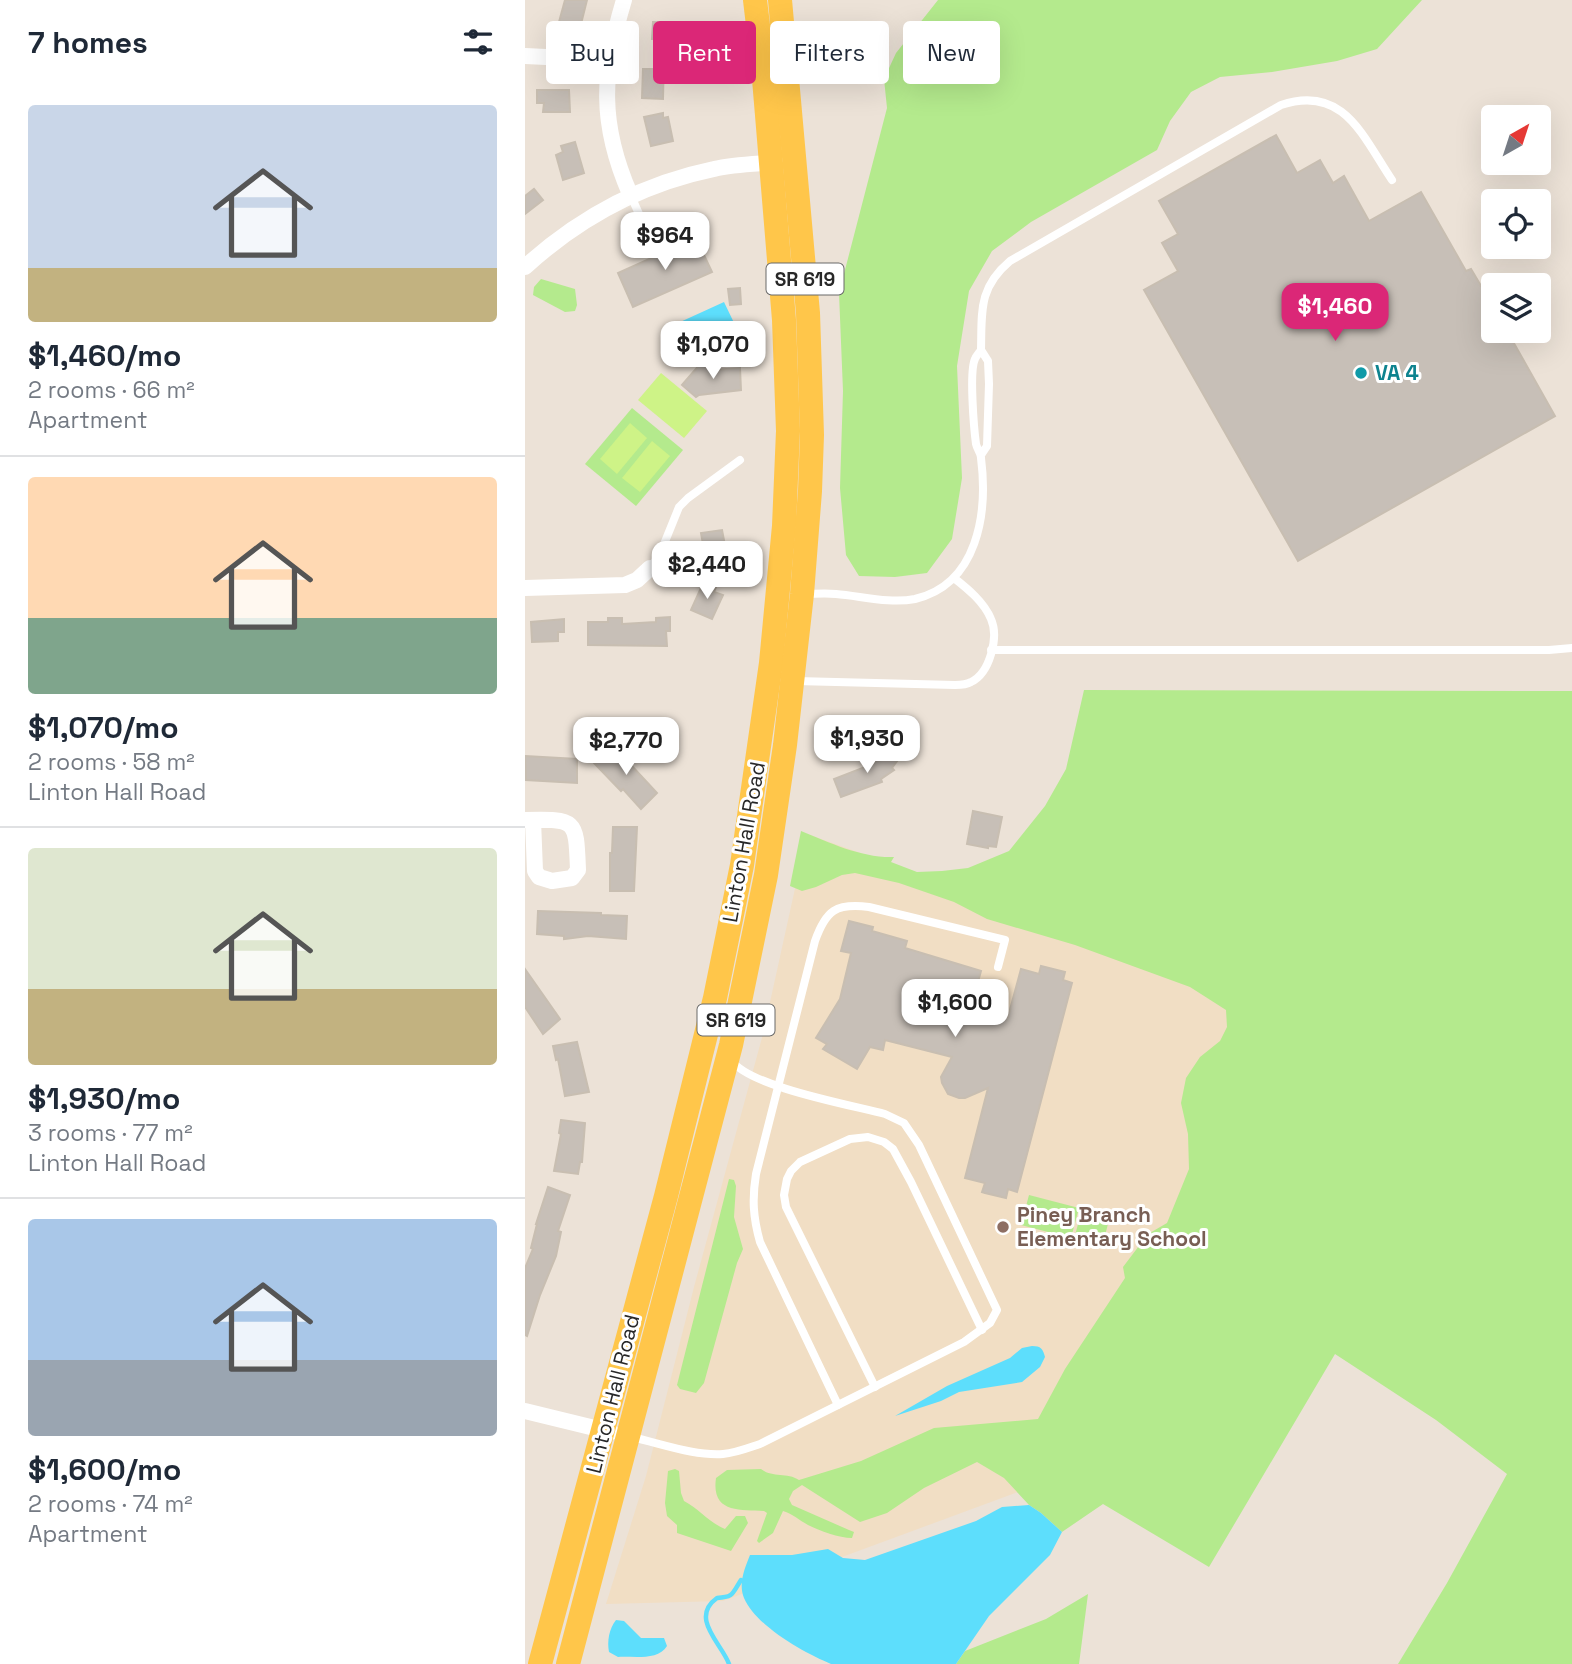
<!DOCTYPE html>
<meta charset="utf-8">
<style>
:root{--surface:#fff;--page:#f6f6f7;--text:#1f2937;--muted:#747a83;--line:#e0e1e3;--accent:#db2777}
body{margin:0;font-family:"Space Grotesk",sans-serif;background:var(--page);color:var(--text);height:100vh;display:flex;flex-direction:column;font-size:26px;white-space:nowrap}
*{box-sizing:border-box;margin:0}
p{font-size:23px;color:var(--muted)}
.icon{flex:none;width:38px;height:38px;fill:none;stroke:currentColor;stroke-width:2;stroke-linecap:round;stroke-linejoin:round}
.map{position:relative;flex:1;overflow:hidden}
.sheet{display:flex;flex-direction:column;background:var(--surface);width:525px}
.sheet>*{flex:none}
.banner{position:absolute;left:21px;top:21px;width:665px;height:63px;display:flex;gap:14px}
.needle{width:46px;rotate:39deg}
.tools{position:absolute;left:956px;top:105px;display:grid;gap:14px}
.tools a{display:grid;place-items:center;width:70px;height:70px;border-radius:7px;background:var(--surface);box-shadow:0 7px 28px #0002;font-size:35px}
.price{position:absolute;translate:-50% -60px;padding:0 16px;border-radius:14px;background:#fff;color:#222;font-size:23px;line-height:46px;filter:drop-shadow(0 2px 4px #0008)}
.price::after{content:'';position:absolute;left:50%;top:42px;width:21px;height:16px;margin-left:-10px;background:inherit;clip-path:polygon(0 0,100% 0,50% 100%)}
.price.on{background:var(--accent);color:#fff}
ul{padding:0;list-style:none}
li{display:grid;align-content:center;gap:14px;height:371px;padding:0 28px}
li+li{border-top:2px solid var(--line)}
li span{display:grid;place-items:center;height:217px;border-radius:7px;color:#555}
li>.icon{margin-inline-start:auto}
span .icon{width:126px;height:126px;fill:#fffc;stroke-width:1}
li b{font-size:30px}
h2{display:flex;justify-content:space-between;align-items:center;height:84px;padding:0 28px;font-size:30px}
.pill{padding:0 24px;border-radius:7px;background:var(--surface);box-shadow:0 7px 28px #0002;font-size:24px;line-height:63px}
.pill.on{background:var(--accent);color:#fff}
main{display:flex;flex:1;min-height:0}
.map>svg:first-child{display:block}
</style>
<main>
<section class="sheet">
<h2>7 homes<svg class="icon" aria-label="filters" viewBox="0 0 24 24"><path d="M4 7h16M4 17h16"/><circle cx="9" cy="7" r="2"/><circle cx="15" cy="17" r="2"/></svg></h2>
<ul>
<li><span style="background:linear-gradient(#c9d6e8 75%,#c2b280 0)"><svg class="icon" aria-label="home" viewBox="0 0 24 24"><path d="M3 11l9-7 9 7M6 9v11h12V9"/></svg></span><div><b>$1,460/mo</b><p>2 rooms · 66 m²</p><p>Apartment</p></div></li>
<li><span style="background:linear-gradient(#ffd9b3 65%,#7fa58c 0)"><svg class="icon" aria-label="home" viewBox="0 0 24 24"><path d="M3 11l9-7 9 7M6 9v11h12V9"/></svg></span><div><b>$1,070/mo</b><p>2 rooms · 58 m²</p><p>Linton Hall Road</p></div></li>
<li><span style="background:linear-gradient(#dfe7d0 65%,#c2b280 0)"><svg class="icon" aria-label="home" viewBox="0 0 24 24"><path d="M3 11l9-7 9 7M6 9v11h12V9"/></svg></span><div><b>$1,930/mo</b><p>3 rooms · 77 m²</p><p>Linton Hall Road</p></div></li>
<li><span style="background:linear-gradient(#a9c7e8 65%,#9aa5b1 0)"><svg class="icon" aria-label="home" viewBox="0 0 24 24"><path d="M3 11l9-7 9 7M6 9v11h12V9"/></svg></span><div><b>$1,600/mo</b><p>2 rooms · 74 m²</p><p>Apartment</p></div></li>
</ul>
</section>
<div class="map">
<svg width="1047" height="1664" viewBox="0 0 1047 1664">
<rect width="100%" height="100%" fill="#ece2d7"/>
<path fill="#f1dec4" d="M 282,834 L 918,1060 L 558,1468 L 198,1601 L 81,1604 L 121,1476 L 169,1287 L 238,1034 Z"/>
<g fill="#b4ea8d">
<path d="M 413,0 L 897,0 L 852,49 L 812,61 L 747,72 L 695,77 L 666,92 L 645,121 L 632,150 L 506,222 L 467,251 L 444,291 L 432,366 L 437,478 L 427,539 L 402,573 L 370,577 L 334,576 L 321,555 L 315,488 L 318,391 L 314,293 L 362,108 L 359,79 L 371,53 Z"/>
<path d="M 16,279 L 50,289 L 52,305 L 50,311 L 40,312 L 8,295 L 9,287 Z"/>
<path d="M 107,408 L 158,450 L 111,506 L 60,464 Z"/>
<path d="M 559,690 L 1047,691 L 1047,1664 L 873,1664 L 922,1583 L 982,1474 L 911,1420 L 810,1354 L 684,1567 L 578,1504 L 537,1532 L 516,1513 L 504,1505 L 479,1478 L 452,1462 L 399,1488 L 362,1513 L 335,1522 L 277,1485 L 268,1491 L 264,1499 L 267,1505 L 324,1530 L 329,1532 L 327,1538 C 314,1538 295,1531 283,1525 C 274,1520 268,1514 258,1511 L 248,1533 L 234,1543 L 232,1541 L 242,1513 L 239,1511 C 214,1510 186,1513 191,1478 L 202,1470 L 236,1469 C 247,1478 262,1472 274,1480 L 336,1461 L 409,1428 L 513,1419 L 540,1369 L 600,1278 L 598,1267 L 623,1234 L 642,1223 L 664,1169 L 663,1134 L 656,1103 L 661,1078 L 675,1057 L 695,1041 L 702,1027 L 701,1010 L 665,987 L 550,945 L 462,919 L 429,902 L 374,883 L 330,873 L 317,875 L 291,887 L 277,891 L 265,886 L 276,831 C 306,843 336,858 369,857 L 366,862 L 392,872 L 417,871 L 443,868 L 484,851 L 520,806 L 541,769 Z"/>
<path d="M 204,1179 L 209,1180 L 211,1186 L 209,1217 L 218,1249 L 212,1263 L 179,1383 L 171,1393 L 155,1389 L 152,1385 Z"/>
<path d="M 504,1195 L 554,1208 L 546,1238 L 496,1225 Z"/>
<path d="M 556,1213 L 584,1220 L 577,1247 L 549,1239 Z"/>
<path d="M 150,1469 L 154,1471 L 156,1493 L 159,1501 C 174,1509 185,1523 200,1529 L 211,1516 L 220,1516 L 223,1523 L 206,1551 L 152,1533 L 152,1525 L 142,1516 L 140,1503 L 143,1471 Z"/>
<path d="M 563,1594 L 554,1664 L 431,1664 L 440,1651 L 521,1619 Z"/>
</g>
<g fill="#cef387">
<path d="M 136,373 L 182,411 L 159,438 L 113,400 Z"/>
<path d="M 105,423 L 122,438 L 92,474 L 75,459 Z"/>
<path d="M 127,441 L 145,456 L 115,492 L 97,478 Z"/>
</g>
<g fill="#5ddefc">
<path d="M 199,302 L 211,327 L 201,332 L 205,342 L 204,346 L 184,356 L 180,354 L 175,344 L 165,349 L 153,323 Z"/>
<path d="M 507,1346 C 516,1346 518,1349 520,1357 L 515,1367 L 497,1382 L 434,1392 L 416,1401 L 370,1416 L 422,1386 L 485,1358 L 497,1348 Z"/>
<path d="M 504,1505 L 516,1513 L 537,1532 L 525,1555 L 464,1616 L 431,1664 L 306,1664 C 279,1653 231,1626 219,1598 C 213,1583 220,1568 225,1555 L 267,1555 L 303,1549 L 318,1558 L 340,1560 L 451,1521 L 477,1507 Z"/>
<path d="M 91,1620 L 99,1621 L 116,1638 L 139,1638 L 142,1646 C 133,1661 109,1656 93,1657 L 84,1652 C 82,1641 84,1629 91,1620 Z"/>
</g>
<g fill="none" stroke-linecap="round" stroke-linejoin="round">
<path stroke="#5ddefc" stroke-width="4.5" d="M 204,1664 C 197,1644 164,1618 192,1598 C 209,1597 207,1594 216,1580"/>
</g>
<g fill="#c7bfb7" stroke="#c8beb1" stroke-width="2">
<path d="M 40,0 L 62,0 L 55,28 L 34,22 Z"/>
<path d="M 128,22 L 143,23 L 142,29 L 151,29 L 150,56 L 139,56 L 138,99 L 117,98 L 118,69 L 129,69 L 130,39 L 127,39 Z"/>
<path d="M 12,90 L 44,90 L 45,112 L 18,112 L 19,103 L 12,103 Z"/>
<path d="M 138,113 L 138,118 L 143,117 L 148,141 L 126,146 L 119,117 Z"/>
<path d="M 751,135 L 772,173 L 795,160 L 808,183 L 819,176 L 844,221 L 896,192 L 941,271 L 946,269 L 968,306 L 968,331 L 982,331 L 1030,416 L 773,561 L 619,290 L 653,271 L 637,243 L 653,234 L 634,201 Z"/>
<path d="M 50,142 L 59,173 L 38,180 L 31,155 L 38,152 L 36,146 Z"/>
<path d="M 9,189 L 18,200 L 0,214 L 0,196 Z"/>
<path d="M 171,238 L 187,272 L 108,307 L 93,273 Z"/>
<path d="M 215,288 L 216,304 L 205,305 L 203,289 Z"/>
<path d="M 177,362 L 187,370 L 215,368 L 216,390 L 174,395 L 171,397 L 157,385 Z"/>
<path d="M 197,530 L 202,556 L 193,557 L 194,564 L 182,566 L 176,533 Z"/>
<path d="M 179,581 L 191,587 L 189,592 L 198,595 L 187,619 L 166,610 Z"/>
<path d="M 145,617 L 145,631 L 141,631 L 142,646 L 63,645 L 63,622 L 83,622 L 83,618 L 97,618 L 97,624 L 131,622 L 131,618 Z"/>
<path d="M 39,619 L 39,632 L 33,632 L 33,641 L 7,642 L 6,622 Z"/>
<path d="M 85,747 L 106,765 L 132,793 L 116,809 L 98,789 L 96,791 L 69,763 Z"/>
<path d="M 362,748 L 375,757 L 367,768 L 369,770 L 356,779 L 357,782 L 316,797 L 309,779 L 348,764 Z"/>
<path d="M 0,756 L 52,759 L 52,783 L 1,780 Z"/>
<path d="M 448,811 L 477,817 L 471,847 L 463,846 L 463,848 L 442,844 Z"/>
<path d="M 88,827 L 112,827 L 109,891 L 85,891 L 85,853 L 87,853 Z"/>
<path d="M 13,911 L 76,913 L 76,915 L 102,916 L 101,939 L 63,936 L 39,939 L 39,936 L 12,934 Z"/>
<path d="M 324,921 L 348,927 L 347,931 L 382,941 L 380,948 L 456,971 L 446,1007 L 483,1017 L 496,969 L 514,974 L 516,966 L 540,972 L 538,980 L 547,983 L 492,1192 L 483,1189 L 481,1198 L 460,1193 L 457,1192 L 460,1183 L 440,1178 L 463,1088 L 440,1098 L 434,1098 L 423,1094 L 417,1083 L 416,1077 L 427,1057 L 360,1040 L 358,1050 L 345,1047 L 332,1069 L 298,1049 L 302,1044 L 291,1038 L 315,999 L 326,953 L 316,951 Z"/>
<path d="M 0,969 L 35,1019 L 18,1034 L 0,1007 Z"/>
<path d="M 52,1042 L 64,1092 L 40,1096 L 33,1059 L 31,1060 L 28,1046 Z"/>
<path d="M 36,1120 L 60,1123 L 57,1162 L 55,1162 L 53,1174 L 29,1171 L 36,1134 L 34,1133 Z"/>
<path d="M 23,1187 L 45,1195 L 33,1231 L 36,1232 L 31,1256 L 15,1295 L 2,1336 L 0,1335 L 0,1268 L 8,1249 L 6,1248 L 12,1224 L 11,1224 Z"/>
</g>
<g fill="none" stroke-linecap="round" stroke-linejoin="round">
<g stroke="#fff" stroke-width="8">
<path d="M 106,196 L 123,234"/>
<path d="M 456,350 C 457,312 453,288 485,261 L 756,105 C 819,84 838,137 867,180"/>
<path d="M 125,568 L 135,554 L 154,507 L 163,498 L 215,460"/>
<path d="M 279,594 C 289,594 300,593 311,594 C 336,596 365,604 390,599 C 453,584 463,513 456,458 C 456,453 452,449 451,444 C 449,429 444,371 450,359 C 451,356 454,353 456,350 L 463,361 L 464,384 L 462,446 L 456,455"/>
<path d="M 466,650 L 1024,650 L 1047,648"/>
<path d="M 271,681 L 430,685 C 435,685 441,685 446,682 C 465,673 474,637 466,619 C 459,602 443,589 429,578"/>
<path d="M 350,1387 L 261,1207 L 259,1195 L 262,1179 L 266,1171 L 275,1162 L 325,1139 L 343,1137 L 359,1142 L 368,1149 L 386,1182 L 457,1330"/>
<path d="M 313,1405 L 235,1242 C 228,1217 227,1199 231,1174 L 290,941 C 301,910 311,903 344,907 L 480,940 L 473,967"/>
<path d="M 106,1437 C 135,1443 168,1456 198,1454 C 211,1453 223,1448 235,1444 L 439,1342 L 465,1323 L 472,1310 L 394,1145 L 379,1123 L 360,1114 C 326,1105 226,1087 207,1061"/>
</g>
<g stroke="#fff" stroke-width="16">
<path d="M 99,0 C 77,73 74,123 105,194"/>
<path d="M 0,56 L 42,58 L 83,64"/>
<path d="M 0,267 C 55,217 116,184 189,169 C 210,164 232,164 254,162"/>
<path d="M 0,588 L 100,585 L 112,580 L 125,568"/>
<path d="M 0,820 C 52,819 51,819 53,870 L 47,878 L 27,881 L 14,877 L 10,871 L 8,820"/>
<path d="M 0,1411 L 86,1432"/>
</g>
<g stroke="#ffc64a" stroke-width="24">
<path d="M 15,1664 L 141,1196 L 190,998 L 217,865 L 246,663 L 259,526 L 263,431 L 259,320 L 238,67 L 230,0"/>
<path d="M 43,1664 L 206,1045 L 241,875 L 260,745 L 277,594 L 285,491 L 287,435 L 283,313 L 255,0"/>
</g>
</g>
<circle fill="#0f9aa8" stroke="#fff" stroke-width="2.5" cx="836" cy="373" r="7"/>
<circle fill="#8d6e63" stroke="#fff" stroke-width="2.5" cx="478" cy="1227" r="7"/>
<g text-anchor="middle" stroke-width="6" stroke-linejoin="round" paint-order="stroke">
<g fill="#fff" stroke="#686868" stroke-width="2">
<rect x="241.5" y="263.5" width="77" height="31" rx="5"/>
<rect x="172.5" y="1004.5" width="77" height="31" rx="5"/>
</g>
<g font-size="19" font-weight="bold" fill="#282828">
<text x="280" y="286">SR 619</text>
<text x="211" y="1027">SR 619</text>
</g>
<g font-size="21" font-weight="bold" fill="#0d838f" stroke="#fff" text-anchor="start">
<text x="850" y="380">VA 4</text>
</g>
<g font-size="21" fill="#282828" stroke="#fff">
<text transform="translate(219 842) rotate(-80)" y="7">Linton Hall Road</text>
<text transform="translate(88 1394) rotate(-76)" y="7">Linton Hall Road</text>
</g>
<g font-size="21" font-weight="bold" fill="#785e54" stroke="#fff" text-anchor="start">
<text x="492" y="1222">Piney Branch<tspan x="492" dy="24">Elementary School</tspan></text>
</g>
</g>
</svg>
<div class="tools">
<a><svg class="needle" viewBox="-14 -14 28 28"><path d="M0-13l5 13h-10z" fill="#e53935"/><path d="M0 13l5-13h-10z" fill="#747a83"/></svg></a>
<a><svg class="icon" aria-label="locate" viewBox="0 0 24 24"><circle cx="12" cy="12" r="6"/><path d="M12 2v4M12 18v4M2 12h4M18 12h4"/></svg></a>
<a><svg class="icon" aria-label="layers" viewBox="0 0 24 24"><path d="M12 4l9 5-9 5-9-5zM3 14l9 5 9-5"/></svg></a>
</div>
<b class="price" style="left:140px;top:272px">$964</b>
<b class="price on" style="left:810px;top:343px">$1,460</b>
<b class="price" style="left:188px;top:381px">$1,070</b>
<b class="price" style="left:182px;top:601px">$2,440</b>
<b class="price" style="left:342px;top:775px">$1,930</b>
<b class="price" style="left:101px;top:777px">$2,770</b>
<b class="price" style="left:430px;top:1039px">$1,600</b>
<div class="banner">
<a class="pill">Buy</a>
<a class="pill on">Rent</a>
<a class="pill">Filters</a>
<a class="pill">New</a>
</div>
</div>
</main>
